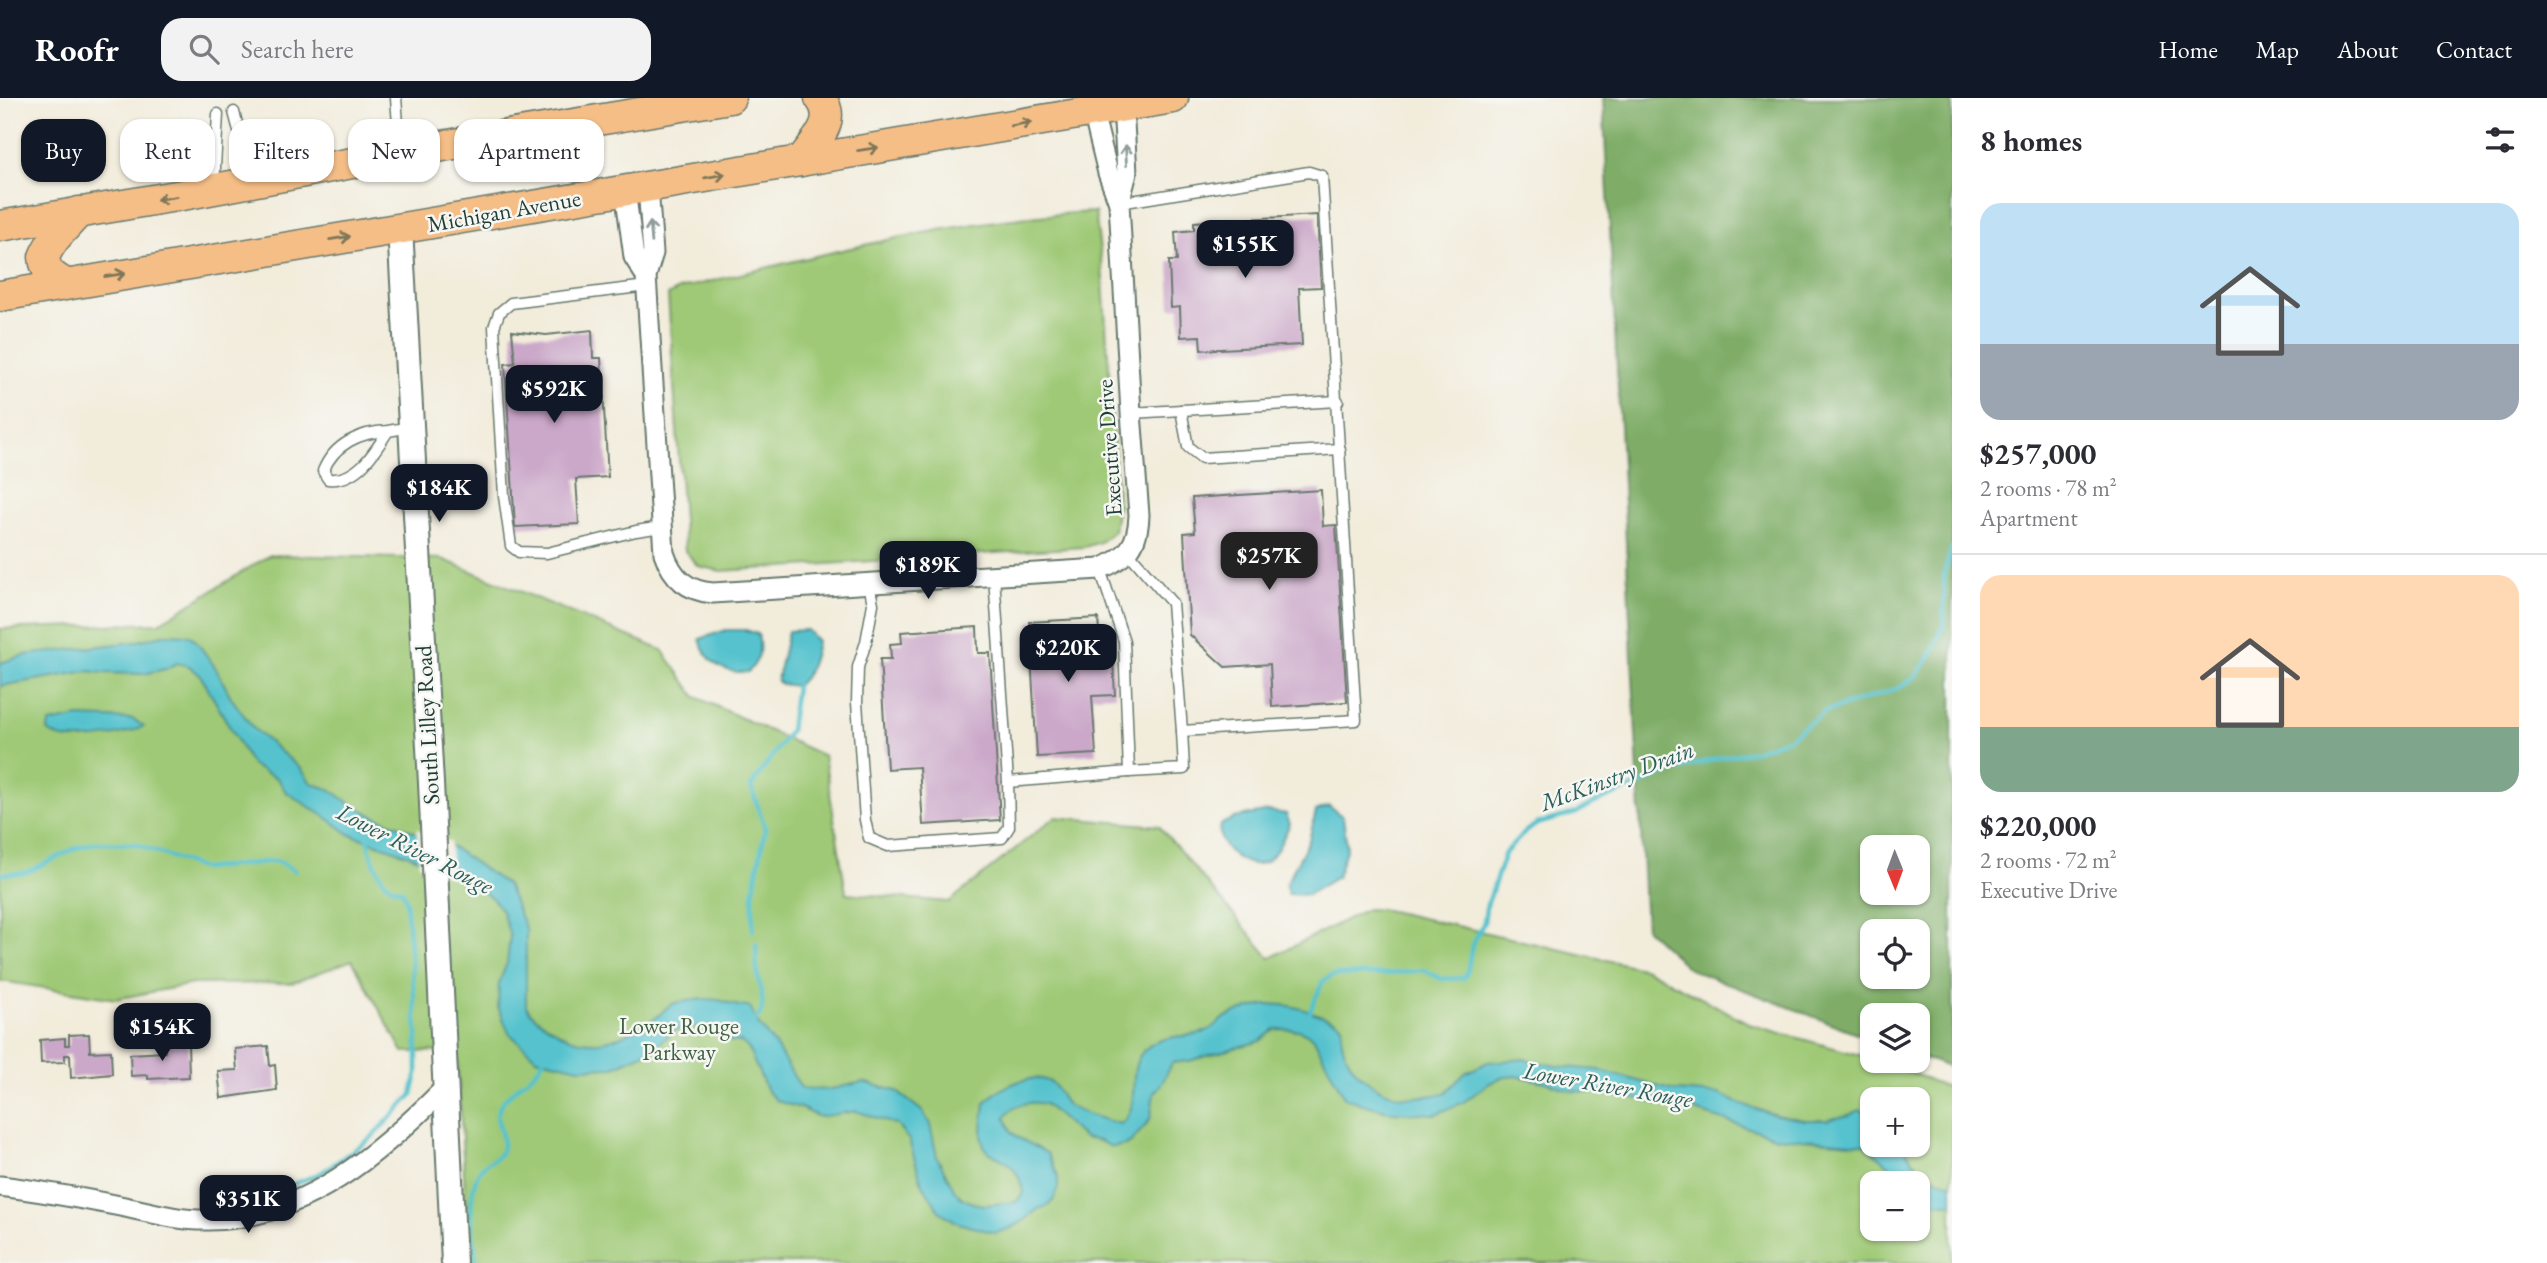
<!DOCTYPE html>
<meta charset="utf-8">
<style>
:root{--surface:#fff;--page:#f2f2f3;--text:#2b2b33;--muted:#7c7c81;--line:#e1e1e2;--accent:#111827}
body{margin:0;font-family:"EB Garamond",serif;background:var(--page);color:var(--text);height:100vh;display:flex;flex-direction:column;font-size:26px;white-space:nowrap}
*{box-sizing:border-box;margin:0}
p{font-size:23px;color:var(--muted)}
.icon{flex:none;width:38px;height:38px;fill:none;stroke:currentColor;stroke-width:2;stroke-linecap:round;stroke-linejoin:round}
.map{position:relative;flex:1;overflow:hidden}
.details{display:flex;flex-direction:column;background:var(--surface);width:595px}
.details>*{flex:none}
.banner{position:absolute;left:21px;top:21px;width:665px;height:63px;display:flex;gap:14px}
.needle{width:46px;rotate:179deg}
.tools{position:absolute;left:1860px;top:737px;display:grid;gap:14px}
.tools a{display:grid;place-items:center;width:70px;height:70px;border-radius:14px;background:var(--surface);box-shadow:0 2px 5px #0004;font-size:35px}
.price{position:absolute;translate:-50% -60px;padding:0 16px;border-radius:14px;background:var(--accent);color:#fff;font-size:23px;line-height:46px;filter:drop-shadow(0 2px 4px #0008)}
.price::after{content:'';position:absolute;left:50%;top:42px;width:21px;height:16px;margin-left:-10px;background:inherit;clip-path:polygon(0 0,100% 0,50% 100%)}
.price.current{background:#222;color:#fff}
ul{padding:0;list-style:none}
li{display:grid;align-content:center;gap:14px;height:371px;padding:0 28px}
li+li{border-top:2px solid var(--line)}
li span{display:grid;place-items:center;height:217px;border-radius:21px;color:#555}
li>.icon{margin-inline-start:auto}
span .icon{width:126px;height:126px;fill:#fffc;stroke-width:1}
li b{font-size:30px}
h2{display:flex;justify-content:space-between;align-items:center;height:84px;padding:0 28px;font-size:30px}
.pill{padding:0 24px;border-radius:21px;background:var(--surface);box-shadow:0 2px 5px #0004;font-size:24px;line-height:63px}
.pill.current{background:var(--accent);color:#fff}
header{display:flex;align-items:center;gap:42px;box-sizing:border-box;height:98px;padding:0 35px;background:var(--accent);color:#fff}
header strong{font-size:33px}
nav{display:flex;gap:38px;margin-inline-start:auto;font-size:24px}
.search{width:490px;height:63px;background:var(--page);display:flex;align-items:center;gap:18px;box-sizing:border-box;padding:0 24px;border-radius:21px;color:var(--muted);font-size:26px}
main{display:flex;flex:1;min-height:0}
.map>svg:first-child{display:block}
</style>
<header>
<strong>Roofr</strong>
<div class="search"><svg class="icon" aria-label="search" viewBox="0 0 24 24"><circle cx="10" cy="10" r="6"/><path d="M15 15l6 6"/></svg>Search here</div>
<nav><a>Home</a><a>Map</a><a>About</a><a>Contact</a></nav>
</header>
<main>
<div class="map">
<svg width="1952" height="1165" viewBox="0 0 1952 1165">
<rect width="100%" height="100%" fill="#f6f6f2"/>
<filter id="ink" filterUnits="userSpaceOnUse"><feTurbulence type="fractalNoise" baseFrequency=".0143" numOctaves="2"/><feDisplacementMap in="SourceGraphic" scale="14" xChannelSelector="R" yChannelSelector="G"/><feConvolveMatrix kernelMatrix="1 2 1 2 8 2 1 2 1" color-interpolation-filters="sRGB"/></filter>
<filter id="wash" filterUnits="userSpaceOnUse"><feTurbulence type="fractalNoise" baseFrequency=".00686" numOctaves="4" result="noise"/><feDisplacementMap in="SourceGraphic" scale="28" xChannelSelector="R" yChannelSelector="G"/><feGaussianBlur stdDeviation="1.57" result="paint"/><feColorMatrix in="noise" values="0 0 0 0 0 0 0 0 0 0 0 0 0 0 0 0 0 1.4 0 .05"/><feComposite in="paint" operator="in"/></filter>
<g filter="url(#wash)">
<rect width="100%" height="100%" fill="#f2ecdb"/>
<g fill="#9fc976" stroke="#5f8355" stroke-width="2" fill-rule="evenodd">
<path d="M 1095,114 L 1102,168 L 1118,406 L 1114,433 L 1100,444 L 1085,449 L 721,473 L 698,468 L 685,453 L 668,197 L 679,191 C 816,158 953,120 1095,114 Z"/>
<path d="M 270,457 L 442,461 L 662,552 L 696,599 L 824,658 L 846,795 L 949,804 L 1055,719 L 1159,728 L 1270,860 L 1367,811 L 1386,812 L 1646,871 L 1752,927 L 1881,963 L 1952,991 L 1952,1165 L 469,1165 L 457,953 L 403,954 L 352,862 L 292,885 L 193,886 L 116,901 L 0,883 L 0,531 L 159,525 ZM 1872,1001 L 1918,1001 L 1918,1046 L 1872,1046 ZM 1872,1085 L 1918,1085 L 1918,1130 L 1872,1130 Z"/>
</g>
<path fill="#7fad67" stroke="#4f754e" stroke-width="2" fill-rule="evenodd" d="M 1603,0 L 1952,0 L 1952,970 L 1918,958 L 1918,917 L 1872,917 L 1872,941 L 1689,871 L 1646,831 ZM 1872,749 L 1918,749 L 1918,794 L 1872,794 ZM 1872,833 L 1918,833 L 1918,878 L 1872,878 Z"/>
<g fill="#55c2ce" stroke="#3a8081" stroke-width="2">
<path d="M 726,532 L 746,532 L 758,536 C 761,553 760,562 748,574 C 724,576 706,565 700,541 Z"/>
<path d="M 807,532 L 817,543 C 814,561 810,576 796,588 L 781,586 L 777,582 L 788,533 Z"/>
<path d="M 167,536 L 189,537 L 196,543 L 215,569 L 232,601 L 254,631 L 301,671 L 311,685 L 331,692 L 349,705 L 376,719 L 449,747 L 507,787 L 526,832 L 526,908 C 531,917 541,923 550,929 C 589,957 617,942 654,921 C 663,916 665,908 675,905 C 689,902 705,900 718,902 C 730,904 738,910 750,909 L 756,923 L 775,947 L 801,990 L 827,992 L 863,984 L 896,993 L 922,1013 L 930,1026 L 937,1059 L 955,1093 L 962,1100 L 973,1105 L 984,1107 L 1016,1104 L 1023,1096 C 1018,1054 988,1064 983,1045 C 980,1034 984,1016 985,1005 C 997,989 1035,972 1053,986 C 1060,992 1061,1003 1069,1008 C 1081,1015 1108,1023 1121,1026 C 1142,1008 1126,977 1141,956 C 1155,937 1180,940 1201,935 C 1212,933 1218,923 1228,918 C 1272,898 1293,907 1336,923 L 1342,927 C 1343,932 1341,937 1342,943 C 1347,974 1380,998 1410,999 C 1421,999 1433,997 1444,996 L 1465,975 L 1488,964 L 1525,961 L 1556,968 L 1598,972 L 1675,993 L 1719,996 L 1741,1006 L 1776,1017 L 1805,1022 L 1827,1022 L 1849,1017 L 1860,1012 L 1872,1019 L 1872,1046 L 1903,1047 C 1913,1068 1930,1080 1952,1086 L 1952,1105 L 1925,1104 L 1918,1099 L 1918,1085 L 1903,1085 L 1888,1066 L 1864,1046 L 1777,1039 L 1695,1013 L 1606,995 L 1571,993 L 1546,984 L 1515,978 L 1500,980 L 1486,987 L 1464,1004 L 1436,1016 L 1393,1014 L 1362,1006 L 1344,999 L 1313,939 L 1299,932 L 1275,931 L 1260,943 L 1189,963 L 1172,965 L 1162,985 L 1154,995 L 1150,1022 L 1131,1044 L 1125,1047 L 1112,1049 L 1099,1043 L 1084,1040 L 1045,1006 C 1029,1003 1014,1006 1005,1019 L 1011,1033 L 1017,1039 L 1047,1055 L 1058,1078 L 1058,1089 L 1055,1100 L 1048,1108 L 1038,1111 L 1024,1123 L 1009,1131 L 995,1135 L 958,1125 L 939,1113 L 921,1083 L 909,1042 L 897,1027 L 856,1013 L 819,1019 L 801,1010 L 777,1003 L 767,993 L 748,950 L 741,944 L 731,944 L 715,927 L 675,932 L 652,952 L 614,969 L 579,970 L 536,960 L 509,935 L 498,909 L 499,885 L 507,865 L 510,838 L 502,813 L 493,801 L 465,781 L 409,757 L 349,736 L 324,718 L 286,694 L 278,681 L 253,668 L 248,661 L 200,577 L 189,568 L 177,565 L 166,571 L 143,576 L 103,575 L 88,573 L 0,588 L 0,565 L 25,557 L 134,544 Z"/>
<path d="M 79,619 L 132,621 L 144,628 C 129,637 80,644 63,640 C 58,639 52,636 48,633 L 49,625 Z"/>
<path d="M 1329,708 L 1343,719 L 1347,749 L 1337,779 L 1307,797 L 1288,796 L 1286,786 L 1309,742 L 1316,713 Z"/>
<path d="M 1269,713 L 1286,716 L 1290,726 C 1284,738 1277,757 1265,764 C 1245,774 1215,747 1220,727 L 1234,720 Z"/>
</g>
<path fill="#f2ecdb" d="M 417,731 L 450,744 L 452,780 L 419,766 Z"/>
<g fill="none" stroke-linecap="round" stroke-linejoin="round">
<g stroke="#55c2ce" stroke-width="4.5">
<path d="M 0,776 L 24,775 L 36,770 L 76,750 L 94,745 L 136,746 L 203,771 L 275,763 L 284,766 L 295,773"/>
<path d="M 753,832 L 753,797 L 765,731 L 751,688 L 790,633 L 796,588"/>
<path d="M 1308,918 L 1323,883 L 1333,877 L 1386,876 L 1424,872 L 1441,881 L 1464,880 L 1467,875 L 1472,847 L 1484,824 L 1486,810 L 1505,755 L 1526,733 L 1537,726 L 1576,715 L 1590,707 L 1669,674 L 1718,660 L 1754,653 L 1789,640 L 1824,614 L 1881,596 L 1901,589 L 1915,579 L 1928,562 L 1944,527 L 1944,475 L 1952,450"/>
<path d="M 753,925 C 771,908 758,891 757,870 C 756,862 757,854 756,846"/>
<path d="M 223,1107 L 264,1098 L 321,1075 L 370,1041 L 412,997 L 417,975 L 417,933 L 406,802 L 402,792 C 399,791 395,791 392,789 C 378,782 369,753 368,739"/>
<path d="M 476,1165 C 474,1135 465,1102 479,1074 C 485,1061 501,1064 503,1047 C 504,1032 491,1021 502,1005 C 514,988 538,978 545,958"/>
</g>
</g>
<g id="blocks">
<g fill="#cba7c9">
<path d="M 1317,117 L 1321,189 L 1299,190 L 1302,247 L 1201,252 L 1200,238 L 1181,239 L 1180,209 L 1171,210 L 1169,163 L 1177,163 L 1175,134 L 1194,132 L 1194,124 Z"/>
<path d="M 592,232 L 593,260 L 601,260 L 608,379 L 576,381 L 579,426 L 515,429 L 505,266 L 515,265 L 512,233 L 546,237 Z"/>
<path d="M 1321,392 L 1323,428 L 1336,427 L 1347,604 L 1272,609 L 1270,566 L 1225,569 L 1190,537 L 1184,435 L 1195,434 L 1192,400 Z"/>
<path d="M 1098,520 L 1100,546 L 1112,546 L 1115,597 L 1092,598 L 1096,656 L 1037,659 L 1029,524 Z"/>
<path d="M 977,529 L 978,555 L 990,555 L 1000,722 L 923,727 L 919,669 L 887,671 L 880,561 L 891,561 L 890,546 L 902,545 L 901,534 Z"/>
<path d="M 89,936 L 90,954 L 111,953 L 112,976 L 71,980 L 70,957 L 65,957 L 65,964 L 41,965 L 40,942 L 65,940 L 65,947 L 69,947 L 69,937 Z"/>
<path d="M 188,945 L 189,979 L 148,981 L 148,977 L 131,978 L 130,956 L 165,954 L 165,946 Z"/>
<path d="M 268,948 L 270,968 L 275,967 L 277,992 L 221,1000 L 218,973 L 237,972 L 235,951 Z"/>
</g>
</g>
</g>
<g filter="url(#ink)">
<use href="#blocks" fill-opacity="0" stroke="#697a6e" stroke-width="2"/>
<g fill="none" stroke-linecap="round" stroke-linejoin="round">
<g stroke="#697a6e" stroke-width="13">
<g id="service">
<path d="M 396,0 L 400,52"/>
<path d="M 234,14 L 243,48 L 257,79"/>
<path d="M 214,87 L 218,16"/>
<path d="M 1119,105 L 1309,74 L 1322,78 L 1356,622 L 1182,633 L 1172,505 L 1128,454"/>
<path d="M 647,188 L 511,205 L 499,215 L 494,229 L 504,398 L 511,448 L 519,454 L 547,455 L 636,433 L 662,429"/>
<path d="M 1181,312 L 1188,349 L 1202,360 L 1340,351"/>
<path d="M 1131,315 L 1338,303"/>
<path d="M 388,333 C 360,334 334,346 323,373 L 328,381 C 357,384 374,355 388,333 L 410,329"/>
<path d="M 994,478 L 1008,684"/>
<path d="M 869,486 L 873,506 L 866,544 L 858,569 L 857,604 L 865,722 L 869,740 L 888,748 L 1002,740 L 1009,729 L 1008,684 L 1129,674 L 1124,543 L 1100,471"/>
<path d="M 1129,674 L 1184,671 L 1182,633"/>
</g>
</g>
<g stroke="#697a6e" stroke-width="23">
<g id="minor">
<path d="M 648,89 L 653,155 L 646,178 L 664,455 C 672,479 686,493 713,495 L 1100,471 C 1128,459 1138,447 1139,417 L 1131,315 L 1119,105 L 1108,75 L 1093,14"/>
<path d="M 625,92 L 634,159 L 646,178"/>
<path d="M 1119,105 L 1127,75 L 1123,8"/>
<path d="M 0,1088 C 40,1093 80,1100 120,1108 C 149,1114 180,1123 209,1122 C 305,1121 381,1054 444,991"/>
</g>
</g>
<g stroke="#697a6e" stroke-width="28">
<path id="tertiary" d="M 400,130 L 431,685 L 454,1165"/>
</g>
<g stroke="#697a6e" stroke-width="33">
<g id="primary">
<path d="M 801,63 C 814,44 839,23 820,0"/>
<path d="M 0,128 L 188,96 L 448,47 L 730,0"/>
<path d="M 66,186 C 53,179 45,174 44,159 C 51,141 66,129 79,114"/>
<path d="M 0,198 L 1173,0"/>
</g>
</g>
<use href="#service" stroke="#fff" stroke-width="10"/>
<use href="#minor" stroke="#fff" stroke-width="19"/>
<use href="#tertiary" stroke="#fff" stroke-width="24"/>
<use href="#primary" stroke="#f6be87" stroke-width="30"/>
</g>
<defs><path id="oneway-shaft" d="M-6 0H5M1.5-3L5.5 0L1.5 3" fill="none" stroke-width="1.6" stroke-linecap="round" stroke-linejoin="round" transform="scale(1.75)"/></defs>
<g stroke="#807759">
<use href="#oneway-shaft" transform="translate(1021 26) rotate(-10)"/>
<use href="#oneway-shaft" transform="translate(868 51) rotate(-9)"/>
<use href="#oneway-shaft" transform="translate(715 78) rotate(-10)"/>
<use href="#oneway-shaft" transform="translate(167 100) rotate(171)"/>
<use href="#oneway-shaft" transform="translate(340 140) rotate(-9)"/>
<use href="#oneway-shaft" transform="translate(115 177) rotate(-9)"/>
</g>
<g stroke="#8f9e9a">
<use href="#oneway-shaft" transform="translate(1126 57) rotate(-93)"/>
<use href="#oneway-shaft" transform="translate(651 134) rotate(-95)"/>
</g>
</g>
<g text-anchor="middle" stroke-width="5" stroke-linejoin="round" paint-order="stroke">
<g font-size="23" fill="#1f3d34" stroke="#f6f6f2">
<text transform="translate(504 113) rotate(-10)" y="8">Michigan Avenue</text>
<text transform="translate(1109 350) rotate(-94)" y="8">Executive Drive</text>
<text transform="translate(427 627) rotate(-93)" y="8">South Lilley Road</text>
</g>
<g font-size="23" fill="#3f6044" stroke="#f6f6f2">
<text x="679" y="936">Lower Rouge<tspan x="679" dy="26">Parkway</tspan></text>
</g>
<g font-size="24" font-style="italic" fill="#2c5e5a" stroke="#f6f6f2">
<text transform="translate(1617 678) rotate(-20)" y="8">McKinstry Drain</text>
<text transform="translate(415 751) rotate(27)" y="8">Lower River Rouge</text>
<text transform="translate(1608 987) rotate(10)" y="8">Lower River Rouge</text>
</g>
</g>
</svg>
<div class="tools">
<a><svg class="needle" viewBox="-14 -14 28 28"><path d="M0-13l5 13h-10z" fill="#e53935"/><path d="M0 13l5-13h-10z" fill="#7c7c81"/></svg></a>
<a><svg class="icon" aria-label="locate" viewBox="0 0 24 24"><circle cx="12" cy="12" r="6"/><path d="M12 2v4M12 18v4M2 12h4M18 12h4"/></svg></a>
<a><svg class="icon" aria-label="layers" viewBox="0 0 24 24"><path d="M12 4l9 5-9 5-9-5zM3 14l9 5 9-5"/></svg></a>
<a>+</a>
<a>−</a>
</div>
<b class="price" style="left:1245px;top:182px">$155K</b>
<b class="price" style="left:554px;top:327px">$592K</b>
<b class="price" style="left:439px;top:426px">$184K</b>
<b class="price current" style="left:1269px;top:494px">$257K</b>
<b class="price" style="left:928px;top:503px">$189K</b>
<b class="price" style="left:1068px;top:586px">$220K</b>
<b class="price" style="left:162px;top:965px">$154K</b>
<b class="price" style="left:248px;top:1137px">$351K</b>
<div class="banner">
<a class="pill current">Buy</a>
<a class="pill">Rent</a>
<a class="pill">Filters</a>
<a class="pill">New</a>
<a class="pill">Apartment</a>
</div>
</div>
<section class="details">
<h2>8 homes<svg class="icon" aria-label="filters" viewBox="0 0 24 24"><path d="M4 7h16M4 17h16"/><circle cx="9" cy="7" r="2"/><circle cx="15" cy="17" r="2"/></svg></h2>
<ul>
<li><span style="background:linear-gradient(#bfe0f5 65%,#9aa5b1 0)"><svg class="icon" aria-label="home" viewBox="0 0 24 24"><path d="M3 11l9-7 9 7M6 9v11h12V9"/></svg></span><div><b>$257,000</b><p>2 rooms · 78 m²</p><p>Apartment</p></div></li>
<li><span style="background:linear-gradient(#ffd9b3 70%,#7fa58c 0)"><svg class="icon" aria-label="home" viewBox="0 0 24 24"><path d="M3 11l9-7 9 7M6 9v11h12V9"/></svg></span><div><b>$220,000</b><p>2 rooms · 72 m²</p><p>Executive Drive</p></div></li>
</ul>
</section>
</main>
